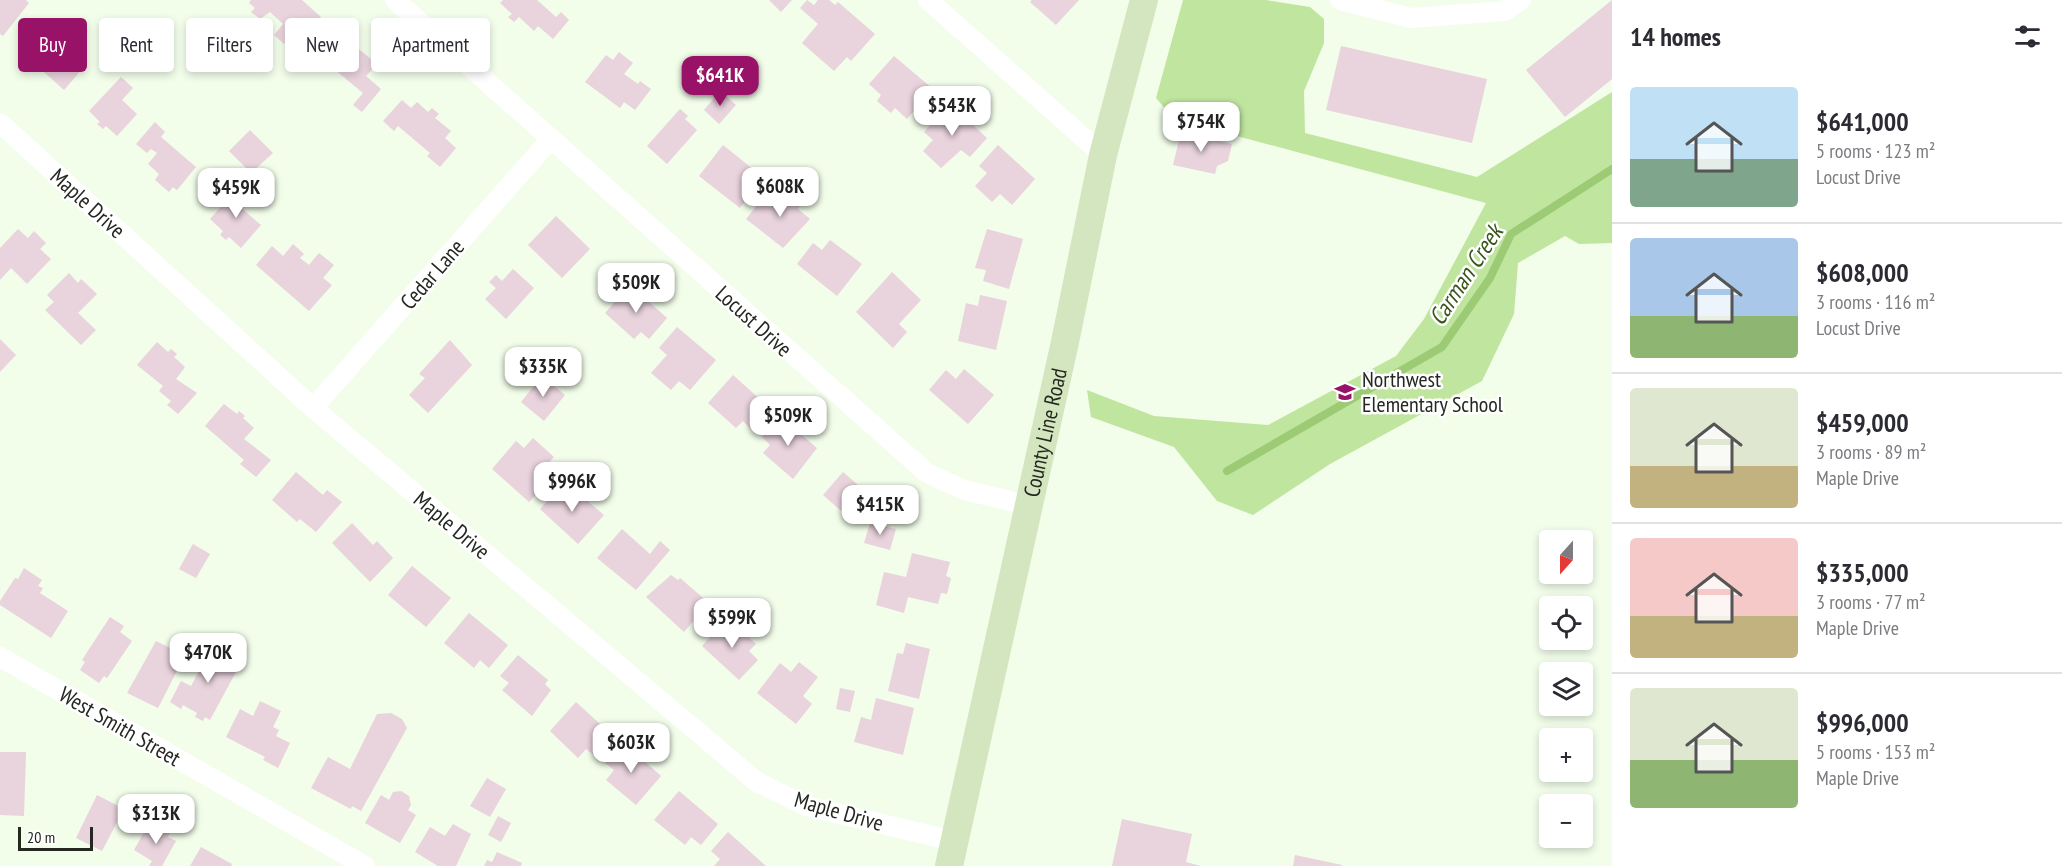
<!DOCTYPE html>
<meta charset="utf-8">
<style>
:root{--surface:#fff;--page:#f7f7f7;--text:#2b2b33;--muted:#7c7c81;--line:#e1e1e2;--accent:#981267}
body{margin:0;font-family:"PT Sans Narrow",sans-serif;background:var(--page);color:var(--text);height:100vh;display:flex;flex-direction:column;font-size:22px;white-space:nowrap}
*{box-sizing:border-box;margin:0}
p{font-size:20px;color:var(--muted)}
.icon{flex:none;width:33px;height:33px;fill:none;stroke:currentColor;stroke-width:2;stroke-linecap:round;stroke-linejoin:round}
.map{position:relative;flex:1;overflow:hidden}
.side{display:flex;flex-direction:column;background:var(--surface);width:450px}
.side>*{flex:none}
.top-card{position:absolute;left:18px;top:18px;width:570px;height:54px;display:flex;gap:12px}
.needle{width:39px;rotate:201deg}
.tools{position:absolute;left:1539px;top:530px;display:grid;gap:12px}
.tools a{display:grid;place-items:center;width:54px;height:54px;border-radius:6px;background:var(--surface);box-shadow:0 3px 9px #0003;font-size:30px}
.scale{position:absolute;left:18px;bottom:15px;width:75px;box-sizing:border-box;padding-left:6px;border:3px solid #242821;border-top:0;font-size:16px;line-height:21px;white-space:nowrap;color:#242821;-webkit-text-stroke:4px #fff;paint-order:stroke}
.price{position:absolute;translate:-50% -51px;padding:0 14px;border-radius:12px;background:#fff;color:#222;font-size:20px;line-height:39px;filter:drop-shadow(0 2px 3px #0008)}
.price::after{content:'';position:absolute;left:50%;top:36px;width:18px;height:14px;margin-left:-9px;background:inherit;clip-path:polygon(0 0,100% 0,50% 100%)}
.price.active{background:var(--accent);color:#fff}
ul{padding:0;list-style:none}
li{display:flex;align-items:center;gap:18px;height:150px;padding:0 18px}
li+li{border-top:2px solid var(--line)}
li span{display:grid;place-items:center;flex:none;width:168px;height:120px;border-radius:6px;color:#555}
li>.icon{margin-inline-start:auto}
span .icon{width:72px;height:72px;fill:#fffc;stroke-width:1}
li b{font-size:26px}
h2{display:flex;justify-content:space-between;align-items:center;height:72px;padding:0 18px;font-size:26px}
.chip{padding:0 21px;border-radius:6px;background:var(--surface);box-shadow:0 3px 9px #0003;font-size:21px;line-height:54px}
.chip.active{background:var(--accent);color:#fff}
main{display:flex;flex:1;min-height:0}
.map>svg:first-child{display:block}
</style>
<main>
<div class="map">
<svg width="1612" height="866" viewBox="0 0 1612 866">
<rect width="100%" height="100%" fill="#f2fdea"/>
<path fill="#bfe59f" d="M 1183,0 L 1266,0 L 1310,7 L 1324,19 L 1324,43 L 1304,91 L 1305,133 L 1477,177 L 1612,92 L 1612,243 L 1579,244 L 1565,236 L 1518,263 L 1514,314 L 1482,381 L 1330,464 L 1253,515 L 1217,501 L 1174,447 L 1091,417 L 1087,390 L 1154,416 L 1268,425 L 1396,356 L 1424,319 L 1486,203 L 1174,119 L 1156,98 Z"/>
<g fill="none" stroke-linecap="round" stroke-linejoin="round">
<path stroke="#9dca74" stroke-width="8" d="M 1227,471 L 1442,347 L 1490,278 L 1511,234 L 1612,169"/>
</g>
<g fill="#e9d3dd">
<path d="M 0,0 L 26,0 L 29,3 L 3,36 L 0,34 Z"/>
<path d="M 251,0 L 302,0 L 321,17 L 301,40 L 294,34 L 284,44 L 274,35 L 283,24 L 270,12 L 260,19 L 251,12 L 255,8 L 249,3 Z"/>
<path d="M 503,0 L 537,0 L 556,17 L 561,12 L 569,20 L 553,39 L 538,26 L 534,31 L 519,17 L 514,22 L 508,17 L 512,14 L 500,3 Z"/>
<path d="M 769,0 L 792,0 L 781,12 Z"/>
<path d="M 807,0 L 814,5 L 818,0 L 829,0 L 835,5 L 838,2 L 875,34 L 851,61 L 847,57 L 834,71 L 802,43 L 818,24 L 800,8 Z"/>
<path d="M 1032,0 L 1079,0 L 1056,25 L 1030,2 Z"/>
<path d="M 1612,0 L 1612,79 L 1565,117 L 1526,70 Z"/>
<path d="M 343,36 L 377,64 L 366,76 L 381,89 L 362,112 L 353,105 L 363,93 L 323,60 Z"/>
<path d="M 54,43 L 83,68 L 64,90 L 35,64 Z"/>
<path d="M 1341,46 L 1487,79 L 1472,143 L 1326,110 Z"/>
<path d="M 619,52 L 633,63 L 624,74 L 638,84 L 640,81 L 651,89 L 635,110 L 624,102 L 620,108 L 585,82 L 606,55 L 613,60 Z"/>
<path d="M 894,56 L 933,89 L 907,119 L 895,108 L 891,113 L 877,101 L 881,95 L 869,84 Z"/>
<path d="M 121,77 L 133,88 L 122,100 L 137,114 L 117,136 L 106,126 L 103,129 L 97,124 L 100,122 L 89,111 Z"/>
<path d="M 720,91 L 736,105 L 719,124 L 704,110 Z"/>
<path d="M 402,100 L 411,108 L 417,102 L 428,112 L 432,108 L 439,114 L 435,118 L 451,131 L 445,138 L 456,148 L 440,167 L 427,156 L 430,153 L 398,126 L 394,131 L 383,121 Z"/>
<path d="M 950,104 L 987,138 L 970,157 L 961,150 L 941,168 L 923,151 L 933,140 L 924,132 Z"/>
<path d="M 680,109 L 688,116 L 685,119 L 697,130 L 667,164 L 647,146 Z"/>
<path d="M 155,122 L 165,132 L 161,137 L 196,167 L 177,190 L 173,187 L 169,192 L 155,180 L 159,174 L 148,164 L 157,153 L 151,149 L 147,153 L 136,144 Z"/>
<path d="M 250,130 L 273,153 L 251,173 L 229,151 Z"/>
<path d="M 1181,132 L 1232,144 L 1228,161 L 1217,166 L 1215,174 L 1173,165 Z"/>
<path d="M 723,145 L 754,170 L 746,179 L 756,187 L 740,208 L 699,176 Z"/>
<path d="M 998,145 L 1035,179 L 1012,205 L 1000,194 L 992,202 L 975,186 L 987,173 L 979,166 Z"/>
<path d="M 240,185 L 249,194 L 239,206 L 261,225 L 241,248 L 229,237 L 226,240 L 220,235 L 223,231 L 210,219 Z"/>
<path d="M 786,188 L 803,201 L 798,209 L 810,219 L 783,248 L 746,219 L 762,199 L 770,207 Z"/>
<path d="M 556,216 L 590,249 L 562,278 L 528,245 Z"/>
<path d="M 18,229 L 28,238 L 34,231 L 46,243 L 40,249 L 51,259 L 27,284 L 11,268 L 0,280 L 0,248 Z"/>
<path d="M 987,229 L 1023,239 L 1009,289 L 983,281 L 986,270 L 975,268 Z"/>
<path d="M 830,240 L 862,264 L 837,296 L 797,264 L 813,243 L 822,250 Z"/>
<path d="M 293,244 L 304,254 L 300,258 L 309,265 L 319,253 L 334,265 L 323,278 L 332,285 L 309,311 L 256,265 L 272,246 L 283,256 Z"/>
<path d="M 513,269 L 534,288 L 506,319 L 485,299 L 496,288 L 489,282 L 496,275 L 502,281 Z"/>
<path d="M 892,272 L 921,300 L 899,324 L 907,332 L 893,348 L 856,312 Z"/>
<path d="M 69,273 L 78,283 L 81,279 L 97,294 L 78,313 L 96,330 L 81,345 L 45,310 L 54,302 L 47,295 Z"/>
<path d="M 630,285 L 667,318 L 649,339 L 641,332 L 634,339 L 605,313 Z"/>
<path d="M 980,295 L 1007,301 L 996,350 L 958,341 L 966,303 L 978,306 Z"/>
<path d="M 677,327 L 716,360 L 690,390 L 679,381 L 671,390 L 651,373 L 667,355 L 659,348 Z"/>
<path d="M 0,339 L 16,355 L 0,372 Z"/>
<path d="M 450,340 L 472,365 L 428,413 L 409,395 L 425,378 L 419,374 Z"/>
<path d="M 157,342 L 168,352 L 171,349 L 177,354 L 174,357 L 185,367 L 176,379 L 197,393 L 178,414 L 167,405 L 171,401 L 159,391 L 163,386 L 137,365 Z"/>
<path d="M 964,369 L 994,395 L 968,424 L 929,390 L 946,370 L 956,379 Z"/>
<path d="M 733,375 L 770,408 L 752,430 L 743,421 L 736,428 L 708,403 Z"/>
<path d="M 542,376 L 565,395 L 544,421 L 521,402 Z"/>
<path d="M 224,404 L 237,414 L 239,411 L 245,416 L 243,418 L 254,428 L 244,439 L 271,460 L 256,477 L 240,464 L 244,460 L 205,426 Z"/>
<path d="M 780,416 L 817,448 L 793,479 L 763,453 L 770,445 L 762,437 Z"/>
<path d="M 533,438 L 554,457 L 538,474 L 548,482 L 529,502 L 492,469 L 516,441 L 524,448 Z"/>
<path d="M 296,472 L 323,495 L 327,490 L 342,502 L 316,532 L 300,519 L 297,522 L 272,500 Z"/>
<path d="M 843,472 L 875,500 L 855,523 L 823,495 Z"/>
<path d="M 565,482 L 604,515 L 578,544 L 540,509 Z"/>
<path d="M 352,523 L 373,545 L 377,541 L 393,558 L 370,582 L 332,543 Z"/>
<path d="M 870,523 L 896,529 L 890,550 L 864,543 Z"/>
<path d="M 622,529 L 650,554 L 660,541 L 670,550 L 636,590 L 597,558 Z"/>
<path d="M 193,544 L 210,554 L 196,578 L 179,569 Z"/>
<path d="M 912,553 L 950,562 L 946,576 L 951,578 L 947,594 L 941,593 L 938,604 L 908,597 L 904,613 L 876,605 L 884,572 L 906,577 Z"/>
<path d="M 412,566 L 451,598 L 426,627 L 388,595 Z"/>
<path d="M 24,568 L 42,580 L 38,586 L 43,588 L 40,593 L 68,611 L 51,638 L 0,605 L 0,601 L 15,578 L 18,579 Z"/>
<path d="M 671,575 L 678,580 L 680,578 L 709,603 L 684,632 L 646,597 Z"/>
<path d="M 469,613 L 508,645 L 489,668 L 480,660 L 474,668 L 444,643 Z"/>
<path d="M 110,617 L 124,626 L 120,632 L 132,641 L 107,678 L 104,676 L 99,683 L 80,670 L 85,662 L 82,660 Z"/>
<path d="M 728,618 L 756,644 L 749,651 L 758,660 L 739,680 L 702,646 Z"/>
<path d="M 156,641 L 176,651 L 173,659 L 181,663 L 158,708 L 127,693 Z"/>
<path d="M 906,643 L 930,649 L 919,699 L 888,691 L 897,653 L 903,654 Z"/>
<path d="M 219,645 L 243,659 L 210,720 L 205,717 L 203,721 L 195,717 L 197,713 L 183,705 L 181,709 L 170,702 L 181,681 L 191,686 L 207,656 L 211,658 Z"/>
<path d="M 518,655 L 548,680 L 545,684 L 551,690 L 532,716 L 502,690 L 509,683 L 500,676 Z"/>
<path d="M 799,662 L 818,677 L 803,696 L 812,704 L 796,724 L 757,693 L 780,663 L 791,672 Z"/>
<path d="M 840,688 L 855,691 L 850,712 L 836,709 Z"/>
<path d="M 876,698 L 914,708 L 903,755 L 854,742 L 861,717 L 871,720 Z"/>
<path d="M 260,701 L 281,711 L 273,727 L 279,730 L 276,736 L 290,743 L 278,768 L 263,760 L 265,757 L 226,737 L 240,709 L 253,716 Z"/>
<path d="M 576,702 L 613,736 L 595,756 L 586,749 L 578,758 L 550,731 Z"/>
<path d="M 391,713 L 402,719 L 407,728 L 361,811 L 352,806 L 351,809 L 311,788 L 328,757 L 350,769 L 377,714 Z"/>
<path d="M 623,742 L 661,776 L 636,805 L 606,780 L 614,770 L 605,763 Z"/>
<path d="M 0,752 L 26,752 L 24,816 L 0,815 Z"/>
<path d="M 487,778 L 506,789 L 490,817 L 470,806 Z"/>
<path d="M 401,791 L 409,796 L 411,805 L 408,810 L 416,815 L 400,843 L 365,823 L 381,795 L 389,800 L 393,792 Z"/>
<path d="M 679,791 L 718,824 L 701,845 L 691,837 L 685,845 L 654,820 Z"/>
<path d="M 97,795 L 124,809 L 102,851 L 76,838 Z"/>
<path d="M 498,816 L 511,823 L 501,842 L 488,835 Z"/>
<path d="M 1122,819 L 1192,834 L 1186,862 L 1201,866 L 1112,866 Z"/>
<path d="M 453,824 L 471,834 L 456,866 L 438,866 L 415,852 L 430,827 L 445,836 Z"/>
<path d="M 148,825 L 158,831 L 162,825 L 171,830 L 168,837 L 176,841 L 162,866 L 149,866 L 152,861 L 134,850 Z"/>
<path d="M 728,832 L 766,866 L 714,866 L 720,859 L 711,851 Z"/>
<path d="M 201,847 L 232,864 L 231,866 L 190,866 Z"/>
<path d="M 497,852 L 522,863 L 521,866 L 484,866 L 487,860 L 492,862 Z"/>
<path d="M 1295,855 L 1342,865 L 1342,866 L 1293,866 Z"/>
</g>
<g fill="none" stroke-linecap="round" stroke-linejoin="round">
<g stroke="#fff" stroke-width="20">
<path d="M 395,0 L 927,473 L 964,490 L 1028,505"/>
<path d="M 928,0 L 1103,155"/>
<path d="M 1340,0 L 1411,18 L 1505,11 L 1521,0"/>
<path d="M 0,123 L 313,408 L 757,782 L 806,806 L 954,841"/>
<path d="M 313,408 L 550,140"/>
<path d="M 0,657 L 365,866"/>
</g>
<path stroke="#d4e6bf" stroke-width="28" id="s1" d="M 949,866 L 1065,342 L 1103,155 L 1144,0"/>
</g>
<defs>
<g id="school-bare" transform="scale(1.62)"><path d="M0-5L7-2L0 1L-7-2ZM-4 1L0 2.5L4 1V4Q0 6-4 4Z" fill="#981267" stroke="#fff" stroke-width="2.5" paint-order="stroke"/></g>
</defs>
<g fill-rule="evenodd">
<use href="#school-bare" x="1345" y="392"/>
</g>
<g text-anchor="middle" stroke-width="5" stroke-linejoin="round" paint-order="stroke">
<g font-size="22" fill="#242821" stroke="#fff">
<text transform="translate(88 203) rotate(42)" y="8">Maple Drive</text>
<text transform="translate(432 274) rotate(-49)" y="8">Cedar Lane</text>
<text transform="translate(754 321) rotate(42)" y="8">Locust Drive</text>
<text dy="8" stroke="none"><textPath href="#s1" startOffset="444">County Line Road</textPath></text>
<text transform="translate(452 525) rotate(40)" y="8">Maple Drive</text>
<text transform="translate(120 726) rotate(30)" y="8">West Smith Street</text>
<text transform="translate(839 811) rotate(16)" y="8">Maple Drive</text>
</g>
<g font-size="22" fill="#242821" stroke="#fff" text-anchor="start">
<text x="1362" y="387">Northwest<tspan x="1362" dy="25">Elementary School</tspan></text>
</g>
<g font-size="24" font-style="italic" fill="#39551a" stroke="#fff">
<text transform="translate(1466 275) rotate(-57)" y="8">Carman Creek</text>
</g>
</g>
</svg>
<div class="tools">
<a><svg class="needle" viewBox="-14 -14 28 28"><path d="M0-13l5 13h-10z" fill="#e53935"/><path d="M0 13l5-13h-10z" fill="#7c7c81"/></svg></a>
<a><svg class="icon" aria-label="locate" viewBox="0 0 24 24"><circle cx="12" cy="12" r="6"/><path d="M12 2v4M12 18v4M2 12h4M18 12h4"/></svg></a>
<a><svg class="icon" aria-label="layers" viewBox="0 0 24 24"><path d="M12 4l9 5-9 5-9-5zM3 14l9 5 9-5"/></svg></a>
<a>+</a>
<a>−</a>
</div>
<div class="scale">20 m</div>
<b class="price active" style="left:720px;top:107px">$641K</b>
<b class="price" style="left:952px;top:137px">$543K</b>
<b class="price" style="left:1201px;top:153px">$754K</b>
<b class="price" style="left:780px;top:218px">$608K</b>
<b class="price" style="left:236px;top:219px">$459K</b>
<b class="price" style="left:636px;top:314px">$509K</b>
<b class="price" style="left:543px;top:398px">$335K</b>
<b class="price" style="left:788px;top:447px">$509K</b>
<b class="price" style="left:572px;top:513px">$996K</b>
<b class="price" style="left:880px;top:536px">$415K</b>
<b class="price" style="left:732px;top:649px">$599K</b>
<b class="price" style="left:208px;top:684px">$470K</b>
<b class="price" style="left:631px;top:774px">$603K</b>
<b class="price" style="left:156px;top:845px">$313K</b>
<div class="top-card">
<a class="chip active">Buy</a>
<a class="chip">Rent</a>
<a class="chip">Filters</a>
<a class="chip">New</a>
<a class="chip">Apartment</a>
</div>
</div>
<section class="side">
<h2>14 homes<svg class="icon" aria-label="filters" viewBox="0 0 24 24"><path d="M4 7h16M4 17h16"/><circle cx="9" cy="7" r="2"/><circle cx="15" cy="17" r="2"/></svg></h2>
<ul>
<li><span style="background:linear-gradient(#bfe0f5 60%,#7fa58c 0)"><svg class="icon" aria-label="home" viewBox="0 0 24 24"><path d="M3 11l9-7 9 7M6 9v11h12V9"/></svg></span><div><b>$641,000</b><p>5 rooms · 123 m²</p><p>Locust Drive</p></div></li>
<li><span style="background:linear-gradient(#a9c7e8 65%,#8fb573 0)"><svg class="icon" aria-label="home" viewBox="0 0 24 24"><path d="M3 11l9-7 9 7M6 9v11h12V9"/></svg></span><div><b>$608,000</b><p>3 rooms · 116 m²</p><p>Locust Drive</p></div></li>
<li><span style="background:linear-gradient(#dfe7d0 65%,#c2b280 0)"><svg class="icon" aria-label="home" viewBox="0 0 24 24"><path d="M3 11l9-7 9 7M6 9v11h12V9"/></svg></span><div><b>$459,000</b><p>3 rooms · 89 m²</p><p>Maple Drive</p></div></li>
<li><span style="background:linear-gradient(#f6c9c9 65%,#c2b280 0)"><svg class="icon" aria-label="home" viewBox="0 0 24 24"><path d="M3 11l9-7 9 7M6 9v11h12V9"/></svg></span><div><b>$335,000</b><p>3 rooms · 77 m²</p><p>Maple Drive</p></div></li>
<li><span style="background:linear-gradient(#dfe7d0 60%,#8fb573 0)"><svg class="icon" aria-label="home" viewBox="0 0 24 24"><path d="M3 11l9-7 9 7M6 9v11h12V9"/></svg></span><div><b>$996,000</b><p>5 rooms · 153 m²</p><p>Maple Drive</p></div></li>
</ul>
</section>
</main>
